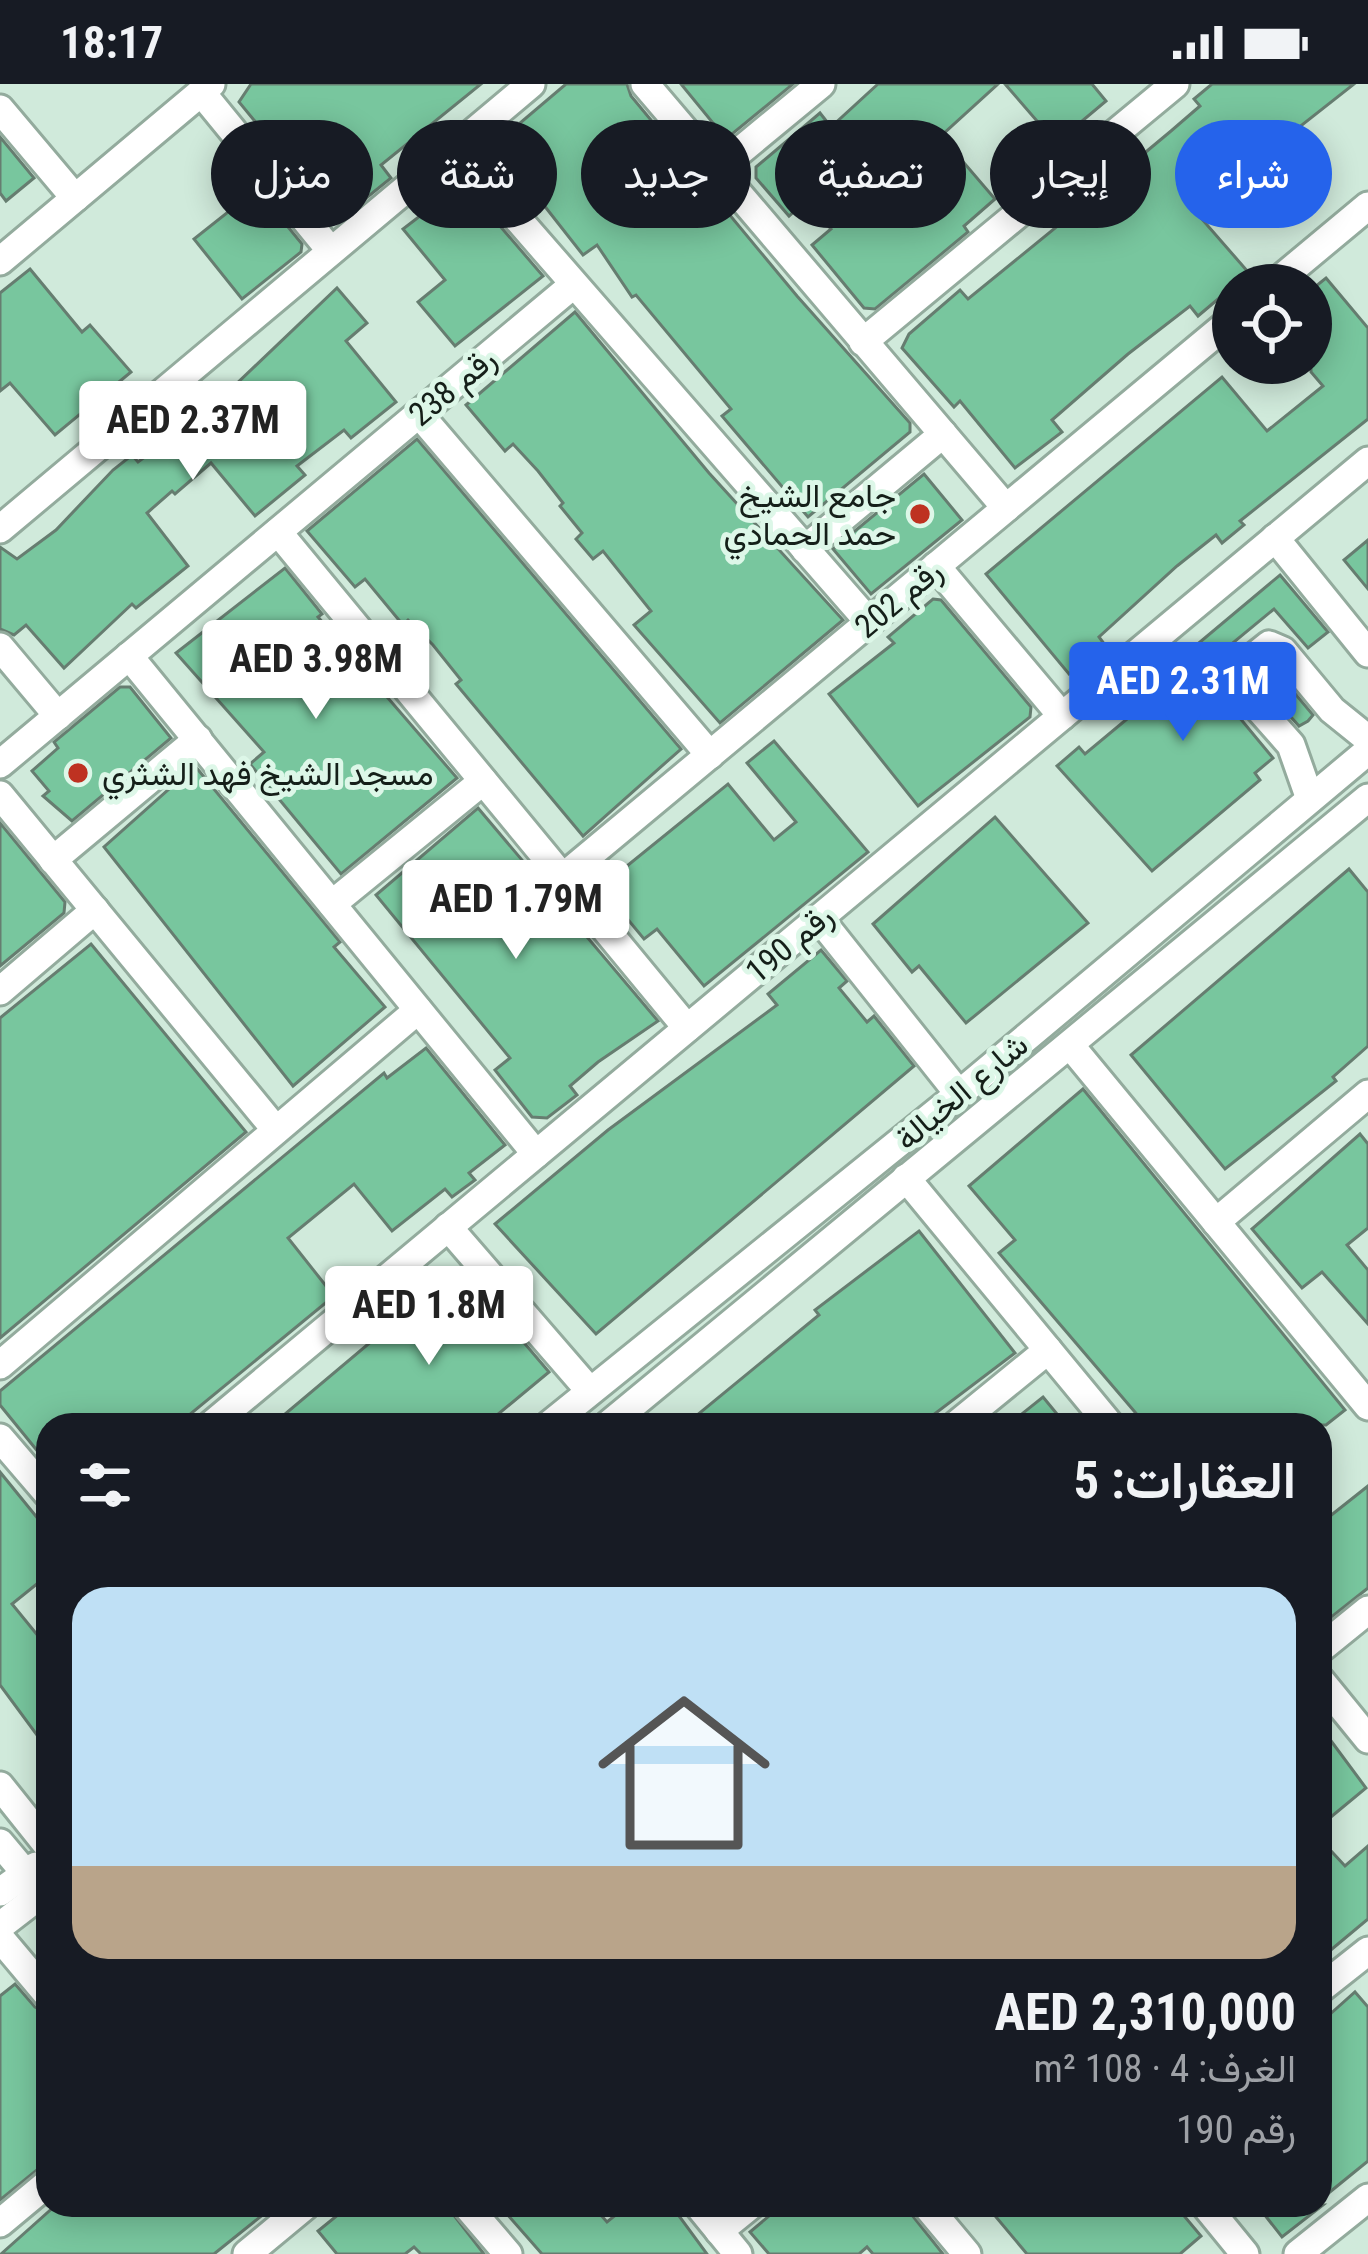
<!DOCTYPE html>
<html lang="ar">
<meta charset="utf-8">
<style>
:root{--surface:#171b24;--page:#242831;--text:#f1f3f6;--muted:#9ea1a6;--line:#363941;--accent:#2563eb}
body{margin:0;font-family:"Roboto Condensed",Vazirmatn,sans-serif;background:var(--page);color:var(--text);direction:rtl;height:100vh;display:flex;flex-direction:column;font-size:45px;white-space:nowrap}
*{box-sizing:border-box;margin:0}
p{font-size:39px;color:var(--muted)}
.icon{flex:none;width:66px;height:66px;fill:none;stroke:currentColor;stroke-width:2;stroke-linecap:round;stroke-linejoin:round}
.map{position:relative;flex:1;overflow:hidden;direction:ltr}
.drawer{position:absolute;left:36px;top:1329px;width:1296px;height:804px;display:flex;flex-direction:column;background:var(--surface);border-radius:36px;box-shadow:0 6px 30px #0003;direction:rtl}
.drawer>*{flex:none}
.banner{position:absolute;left:36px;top:36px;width:1296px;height:108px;direction:rtl;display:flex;gap:24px}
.buttons{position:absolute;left:1212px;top:180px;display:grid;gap:24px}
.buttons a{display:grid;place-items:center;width:120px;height:120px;border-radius:50%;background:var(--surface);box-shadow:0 6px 30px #0003;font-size:60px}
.price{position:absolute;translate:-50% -102px;padding:0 27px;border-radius:12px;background:#fff;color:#222;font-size:39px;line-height:78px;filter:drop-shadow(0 3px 6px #0008)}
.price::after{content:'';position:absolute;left:50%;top:72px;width:36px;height:27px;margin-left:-18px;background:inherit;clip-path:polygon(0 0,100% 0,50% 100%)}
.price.selected{background:var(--accent);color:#fff}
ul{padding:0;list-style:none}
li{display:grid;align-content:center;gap:24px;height:636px;padding:0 36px}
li+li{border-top:3px solid var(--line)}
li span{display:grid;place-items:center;height:372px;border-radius:36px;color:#555}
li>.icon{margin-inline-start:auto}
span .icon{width:216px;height:216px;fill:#fffc;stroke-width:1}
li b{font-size:51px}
h2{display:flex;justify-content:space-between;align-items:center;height:144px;padding:0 36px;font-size:51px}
.pill{padding:0 42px;border-radius:54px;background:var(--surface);box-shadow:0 6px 30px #0003;font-size:42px;line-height:108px}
.pill.selected{background:var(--accent);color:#fff}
.status{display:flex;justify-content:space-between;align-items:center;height:84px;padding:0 60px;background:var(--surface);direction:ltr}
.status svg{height:33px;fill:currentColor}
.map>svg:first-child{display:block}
</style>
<div class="status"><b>18:17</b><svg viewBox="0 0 49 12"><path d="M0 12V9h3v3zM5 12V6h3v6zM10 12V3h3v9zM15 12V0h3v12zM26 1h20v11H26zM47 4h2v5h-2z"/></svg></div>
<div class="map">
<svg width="1368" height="2170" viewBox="0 0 1368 2170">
<rect width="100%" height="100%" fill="#d0eadb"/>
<g fill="#78c69e" stroke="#667d70" stroke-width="3">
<path d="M 251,0 L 481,0 L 381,81 L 391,94 L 344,132 L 333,132 L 239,18 Z"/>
<path d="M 566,0 L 627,0 L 631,12 L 797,212 L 910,339 L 910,348 L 808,433 L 722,332 L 731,325 L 636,211 L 632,213 L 597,161 L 583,171 L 499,64 L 500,56 Z"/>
<path d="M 681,0 L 793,0 L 726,55 Z"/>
<path d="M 878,0 L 998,0 L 941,52 L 995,115 L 964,142 L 968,148 L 875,225 L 864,224 L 812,161 L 831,145 L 808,115 L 789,132 L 756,94 L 756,83 L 820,29 L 831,43 Z"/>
<path d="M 1005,0 L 1092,0 L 1106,17 L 1056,59 Z"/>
<path d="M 1212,0 L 1354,0 L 1194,126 L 1249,189 L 1198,232 L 1190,222 L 1128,270 L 1052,336 L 1062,348 L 1015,384 L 960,317 L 954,323 L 902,264 L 909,250 L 960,206 L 968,215 L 1065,136 L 1086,113 L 1079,106 L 1133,62 L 1141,72 L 1171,47 L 1200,22 L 1194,15 Z"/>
<path d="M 0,53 L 34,94 L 6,117 L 0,109 Z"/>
<path d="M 463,99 L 543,192 L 455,262 L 418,218 L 445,196 L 403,145 Z"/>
<path d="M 257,105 L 302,160 L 301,168 L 242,215 L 194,155 Z"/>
<path d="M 30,185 L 82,248 L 90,241 L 131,288 L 55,351 L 10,299 L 0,307 L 0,209 Z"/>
<path d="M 1326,194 L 1368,244 L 1368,335 L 1240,437 L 1244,441 L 1222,459 L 1216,451 L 1177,482 L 1099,553 L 1105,561 L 1069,590 L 986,490 L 1222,293 L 1267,347 L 1323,302 L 1311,288 L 1311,206 Z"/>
<path d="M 337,204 L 367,239 L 346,257 L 396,318 L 351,354 L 344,346 L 297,382 L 305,391 L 255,432 L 211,379 L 175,410 L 172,407 L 147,429 L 188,482 L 136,524 L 132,520 L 64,584 L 26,541 L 14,551 L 0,545 L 0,463 L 17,475 L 56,446 L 113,386 L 132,371 L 138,378 L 210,325 Z"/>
<path d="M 575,228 L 709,389 L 843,536 L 720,639 L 634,541 L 651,527 L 603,467 L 593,475 L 576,455 L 582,449 L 560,422 L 563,419 L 538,387 L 513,360 L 505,367 L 466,321 Z"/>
<path d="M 417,355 L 681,665 L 583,752 L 456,600 L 461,596 L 433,561 L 408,536 L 403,541 L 365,495 L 355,503 L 307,447 Z"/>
<path d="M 924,390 L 962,436 L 871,510 L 833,465 Z"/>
<path d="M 1368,456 L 1368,505 L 1344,476 Z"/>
<path d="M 285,484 L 322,530 L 318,533 L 457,694 L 341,790 L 250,680 L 264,668 L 176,569 Z"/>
<path d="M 1280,491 L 1328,548 L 1308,564 L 1274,525 L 1200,586 L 1273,674 L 1255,689 L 1260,696 L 1152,787 L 1057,682 L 1079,663 L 1085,670 L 1127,635 L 1176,592 L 1169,584 Z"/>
<path d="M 933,515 L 941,516 L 1031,623 L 1030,633 L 918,722 L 829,610 L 894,559 L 888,553 Z"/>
<path d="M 1272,582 L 1313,631 L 1308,637 L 1299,642 L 1257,595 Z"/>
<path d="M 120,603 L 130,603 L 171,654 L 72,737 L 43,712 L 49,707 L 32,687 L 58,664 L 54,658 Z"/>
<path d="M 774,657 L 868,768 L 704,902 L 657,845 L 644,855 L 601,803 L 728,700 L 774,756 L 796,738 L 747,679 Z"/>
<path d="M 195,682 L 340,858 L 334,863 L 385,923 L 293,1002 L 104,763 Z"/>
<path d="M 478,724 L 658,937 L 598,978 L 570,1002 L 577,1011 L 547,1034 L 532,1033 L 495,986 L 510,974 L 376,811 Z"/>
<path d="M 995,733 L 1088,839 L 966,939 L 919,882 L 912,888 L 873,840 Z"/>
<path d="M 0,739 L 65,818 L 64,829 L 0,882 Z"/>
<path d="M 1349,785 L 1368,808 L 1368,962 L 1333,993 L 1336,997 L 1225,1085 L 1131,971 Z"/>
<path d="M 91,860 L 246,1048 L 0,1254 L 0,934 Z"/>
<path d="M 821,866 L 847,897 L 839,904 L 867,938 L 874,932 L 914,982 L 596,1250 L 495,1140 L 608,1046 L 777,921 L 768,910 Z"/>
<path d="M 426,964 L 505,1061 L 469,1089 L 475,1096 L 452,1113 L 445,1105 L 392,1147 L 354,1100 L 288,1154 L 334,1212 L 177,1341 L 48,1341 L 48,1380 L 0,1321 L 0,1307 L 384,989 L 387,994 Z"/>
<path d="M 1083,1005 L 1345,1326 L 1326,1341 L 1146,1341 L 999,1169 L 1015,1156 L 969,1102 Z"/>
<path d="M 1360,1050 L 1368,1060 L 1368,1144 L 1347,1161 L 1368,1186 L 1368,1240 L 1322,1188 L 1302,1204 L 1252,1145 Z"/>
<path d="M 919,1147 L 1015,1269 L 920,1341 L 685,1341 L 819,1231 L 815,1226 Z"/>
<path d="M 455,1187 L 463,1187 L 549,1288 L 485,1341 L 272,1341 Z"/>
<path d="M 1043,1313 L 1066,1341 L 1008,1341 Z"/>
<path d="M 0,1388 L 48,1447 L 48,1491 L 12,1520 L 48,1564 L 48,1666 L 0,1601 Z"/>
<path d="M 1368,1402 L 1368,1504 L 1320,1542 L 1320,1440 Z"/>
<path d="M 1320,1642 L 1366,1704 L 1320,1742 Z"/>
<path d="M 1320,1755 L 1345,1782 L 1368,1762 L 1368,1835 L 1320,1875 Z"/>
<path d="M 15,1900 L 35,1923 L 48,1929 L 48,2077 L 0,2116 L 0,1912 Z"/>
<path d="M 1355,1908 L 1368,1923 L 1368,2077 L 1320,2116 L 1320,1923 L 1328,1932 Z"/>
<path d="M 56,2121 L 275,2121 L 214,2170 L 1,2170 Z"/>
<path d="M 350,2121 L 446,2121 L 484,2170 L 421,2170 L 414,2163 L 405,2170 L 337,2170 L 318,2147 Z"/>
<path d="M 499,2121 L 592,2121 L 607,2138 L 628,2121 L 671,2121 L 707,2170 L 542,2170 Z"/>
<path d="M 782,2121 L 904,2121 L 943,2170 L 873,2170 L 867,2163 L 859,2170 L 769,2170 L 750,2148 Z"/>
<path d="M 986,2121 L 1175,2121 L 1201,2152 L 1180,2170 L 1027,2170 Z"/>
<path d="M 1257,2121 L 1323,2121 L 1282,2153 Z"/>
</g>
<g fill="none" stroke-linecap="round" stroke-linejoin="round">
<g stroke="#93ab9d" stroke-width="33">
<g id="minor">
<path d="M 645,0 L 1006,424"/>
<path d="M 201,8 L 331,167"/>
<path d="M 0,25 L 75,114"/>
<path d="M 455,63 L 869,538"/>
<path d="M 717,86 L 821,0"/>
<path d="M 0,177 L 211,0"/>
<path d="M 1273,201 L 1368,122"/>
<path d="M 863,258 L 1175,0"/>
<path d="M 419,330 L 710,671"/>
<path d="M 0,445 L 531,0"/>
<path d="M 278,448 L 687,944"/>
<path d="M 1275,454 L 1368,569"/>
<path d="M 805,465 L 943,350"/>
<path d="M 936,482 L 1062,632"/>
<path d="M 0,563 L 58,632"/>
<path d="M 129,572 L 536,1070"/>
<path d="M 0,680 L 573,201"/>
<path d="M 0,711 L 276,1046"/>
<path d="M 1310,715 L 1291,661 L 1239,602 L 1239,585 L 1269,561 L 1283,567 L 1332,626 L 1368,655"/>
<path d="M 53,776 L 198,655"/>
<path d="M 563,793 L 1233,235"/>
<path d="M 332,820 L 483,697"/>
<path d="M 819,834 L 959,1010"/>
<path d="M 0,907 L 95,826"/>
<path d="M 1070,961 L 1368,1322"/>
<path d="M 906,1094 L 1110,1341"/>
<path d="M 1216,1138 L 1368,1010"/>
<path d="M 448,1143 L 589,1306"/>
<path d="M 0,1281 L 418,926"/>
<path d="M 211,1341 L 1368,377"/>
<path d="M 549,1341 L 959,1010 L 1368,667"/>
<path d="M 608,1341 L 1368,714"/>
<path d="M 956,1341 L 1048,1266"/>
<path d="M 0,1354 L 48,1410"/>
<path d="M 1320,1565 L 1368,1526"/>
<path d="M 1320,1596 L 1368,1655"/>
<path d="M 0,1702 L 48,1762"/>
<path d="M 0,1759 L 42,1809"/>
<path d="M 0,1808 L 36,1782"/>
<path d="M 0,1842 L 48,1805"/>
<path d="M 0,1854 L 48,1911"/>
<path d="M 1320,1905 L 1368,1867"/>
<path d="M 466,2121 L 508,2170"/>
<path d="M 698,2121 L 738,2170"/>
<path d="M 926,2121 L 967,2170"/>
<path d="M 1205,2121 L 1245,2170"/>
<path d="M 0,2139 L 48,2099"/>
<path d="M 719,2147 L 751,2121"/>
<path d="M 247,2170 L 306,2121"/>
<path d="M 1298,2170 L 1368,2114"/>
</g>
</g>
<use href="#minor" stroke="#fff" stroke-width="27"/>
</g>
<g fill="#be3221" stroke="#ddf7e8" stroke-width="4.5">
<circle cx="920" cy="430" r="12"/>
<circle cx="78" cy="689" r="12"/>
</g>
<g text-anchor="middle" stroke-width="10" stroke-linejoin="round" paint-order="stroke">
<g font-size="33" fill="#151f19" stroke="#ddf7e8">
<text transform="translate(452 302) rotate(-40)" y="12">رقم 238</text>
<text transform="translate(898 514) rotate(-40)" y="12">رقم 202</text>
<text transform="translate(789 859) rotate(-40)" y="12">رقم 190</text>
<text transform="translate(961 1007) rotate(-40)" y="12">شارع الخيالة</text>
</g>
<g font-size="33" fill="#151f19" stroke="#ddf7e8" text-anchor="end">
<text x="896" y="423">جامع الشيخ<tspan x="896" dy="38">حمد الحمادي</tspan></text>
<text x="102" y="701" text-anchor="start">مسجد الشيخ فهد الشثري</text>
</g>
</g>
</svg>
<div class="buttons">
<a><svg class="icon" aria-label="locate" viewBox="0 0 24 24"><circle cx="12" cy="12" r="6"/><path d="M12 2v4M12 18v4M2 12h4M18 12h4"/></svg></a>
</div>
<b class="price" style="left:193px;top:399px">AED 2.37M</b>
<b class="price" style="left:316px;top:638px">AED 3.98M</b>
<b class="price selected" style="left:1183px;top:660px">AED 2.31M</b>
<b class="price" style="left:516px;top:878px">AED 1.79M</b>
<b class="price" style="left:429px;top:1284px">AED 1.8M</b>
<div class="banner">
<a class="pill selected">شراء</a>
<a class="pill">إيجار</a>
<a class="pill">تصفية</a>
<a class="pill">جديد</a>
<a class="pill">شقة</a>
<a class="pill">منزل</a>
</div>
<section class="drawer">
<h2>العقارات: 5<svg class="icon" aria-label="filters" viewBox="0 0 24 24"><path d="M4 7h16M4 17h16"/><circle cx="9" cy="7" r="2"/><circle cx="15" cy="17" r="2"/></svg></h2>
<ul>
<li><span style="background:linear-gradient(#bfe0f5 75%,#b9a48a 0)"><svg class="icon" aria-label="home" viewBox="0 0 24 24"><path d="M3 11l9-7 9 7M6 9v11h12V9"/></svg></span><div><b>AED 2,310,000</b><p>الغرف: 4 · 108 m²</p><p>رقم 190</p></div></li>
</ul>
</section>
</div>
